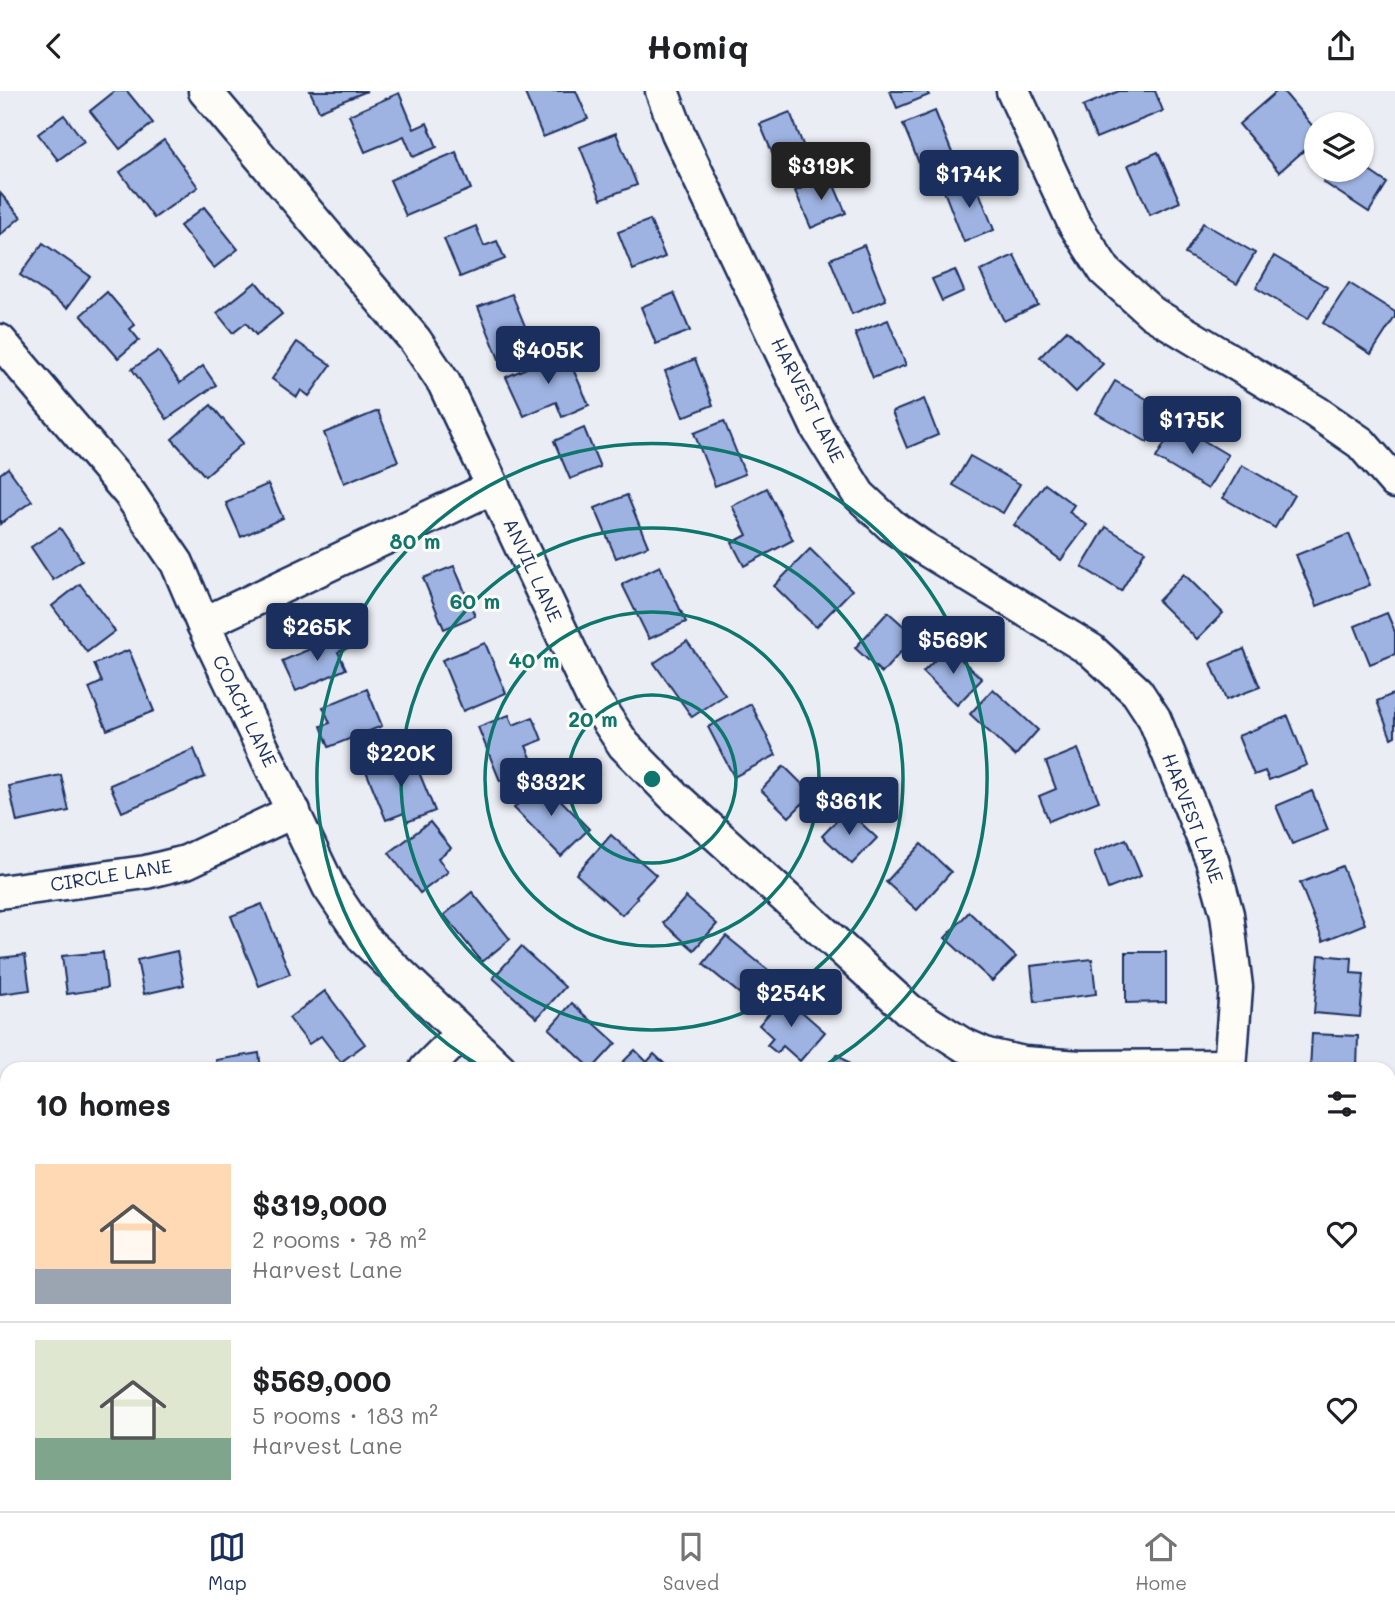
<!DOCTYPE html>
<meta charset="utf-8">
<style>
:root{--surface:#fff;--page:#f2f2f2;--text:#202124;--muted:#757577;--line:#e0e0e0;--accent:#1b2f5e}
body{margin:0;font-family:Mali,sans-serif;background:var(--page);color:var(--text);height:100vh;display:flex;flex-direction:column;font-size:26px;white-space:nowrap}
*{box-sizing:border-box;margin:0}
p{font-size:23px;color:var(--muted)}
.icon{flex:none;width:38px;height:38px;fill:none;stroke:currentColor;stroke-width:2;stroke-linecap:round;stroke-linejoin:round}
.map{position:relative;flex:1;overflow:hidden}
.sheet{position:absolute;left:0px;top:971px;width:1396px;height:450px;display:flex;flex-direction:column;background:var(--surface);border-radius:21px 21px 0 0;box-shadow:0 2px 5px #0004}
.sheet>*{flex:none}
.tools{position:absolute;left:1304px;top:21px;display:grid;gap:14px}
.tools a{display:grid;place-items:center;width:70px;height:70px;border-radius:50%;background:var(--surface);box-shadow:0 2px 5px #0004;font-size:35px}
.price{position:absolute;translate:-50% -60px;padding:0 16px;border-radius:7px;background:var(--accent);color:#fff;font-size:23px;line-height:46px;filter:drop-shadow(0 2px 4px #0008)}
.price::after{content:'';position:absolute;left:50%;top:42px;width:21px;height:16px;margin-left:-10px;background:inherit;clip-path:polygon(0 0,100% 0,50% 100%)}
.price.active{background:#222;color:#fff}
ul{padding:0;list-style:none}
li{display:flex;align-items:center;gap:21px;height:175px;padding:0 35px}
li+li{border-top:2px solid var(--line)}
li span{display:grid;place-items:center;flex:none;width:196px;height:140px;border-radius:0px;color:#555}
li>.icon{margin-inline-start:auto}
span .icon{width:84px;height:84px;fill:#fffc;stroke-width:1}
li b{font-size:30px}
h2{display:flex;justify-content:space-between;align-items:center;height:84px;padding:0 35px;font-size:30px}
header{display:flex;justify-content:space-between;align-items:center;height:91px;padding:0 35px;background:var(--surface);font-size:32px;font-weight:700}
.menu{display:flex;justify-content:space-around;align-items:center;height:98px;border-top:2px solid var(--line);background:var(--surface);font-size:19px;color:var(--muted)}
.menu a{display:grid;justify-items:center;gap:4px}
.menu .active{color:var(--accent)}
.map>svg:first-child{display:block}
</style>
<header><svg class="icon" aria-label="back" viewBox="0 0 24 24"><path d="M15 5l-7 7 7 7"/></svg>Homiq<svg class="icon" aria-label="share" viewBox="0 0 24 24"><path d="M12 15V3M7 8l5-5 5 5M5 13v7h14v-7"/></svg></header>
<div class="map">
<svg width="1395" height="1420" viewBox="0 0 1395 1420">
<rect width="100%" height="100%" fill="#eaedf3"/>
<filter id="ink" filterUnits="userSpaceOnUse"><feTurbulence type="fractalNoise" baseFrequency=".0143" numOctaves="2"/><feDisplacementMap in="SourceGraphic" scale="14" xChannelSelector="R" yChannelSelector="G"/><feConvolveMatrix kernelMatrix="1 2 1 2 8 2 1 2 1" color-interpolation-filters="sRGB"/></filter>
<g filter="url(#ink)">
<g fill="#9eb3e1" stroke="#1b2f5e" stroke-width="2">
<path d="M 115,0 L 127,0 L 153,32 L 120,58 L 90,20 Z"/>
<path d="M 310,0 L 367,0 L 319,20 Z"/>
<path d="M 524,0 L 576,0 L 588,28 L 543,46 Z"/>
<path d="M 890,0 L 927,0 L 929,4 L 897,17 Z"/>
<path d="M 1119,0 L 1155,0 L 1163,20 L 1096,47 L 1083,15 Z"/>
<path d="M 1277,0 L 1283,0 L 1316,39 L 1316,49 L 1279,81 L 1239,33 Z"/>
<path d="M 399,2 L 414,38 L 427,32 L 437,56 L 413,66 L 404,45 L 365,61 L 349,24 Z"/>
<path d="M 935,20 L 957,74 L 925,87 L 903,33 Z"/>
<path d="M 790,21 L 805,59 L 776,71 L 760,33 Z"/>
<path d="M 64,24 L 84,50 L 58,69 L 38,43 Z"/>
<path d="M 616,42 L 637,94 L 601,108 L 580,56 Z"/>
<path d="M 164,49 L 198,96 L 154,127 L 120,81 Z"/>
<path d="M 456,61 L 471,98 L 406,125 L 390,89 Z"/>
<path d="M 1158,61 L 1180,111 L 1150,124 L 1128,74 Z"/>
<path d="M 1362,75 L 1387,92 L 1369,121 L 1323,91 L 1330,79 L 1362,79 Z"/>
<path d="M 830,85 L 846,122 L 811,137 L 795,100 Z"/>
<path d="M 974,88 L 994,139 L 964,151 L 944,100 Z"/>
<path d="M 0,102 L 21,126 L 0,144 Z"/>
<path d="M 204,116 L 238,158 L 214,177 L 180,135 Z"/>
<path d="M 650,129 L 665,166 L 633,179 L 618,141 Z"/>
<path d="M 1203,132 L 1255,162 L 1237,193 L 1185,163 Z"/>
<path d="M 476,135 L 484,155 L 497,150 L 505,168 L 460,186 L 444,148 Z"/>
<path d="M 43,152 L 90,185 L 67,217 L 20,184 Z"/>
<path d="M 864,154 L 886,209 L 852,223 L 830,168 Z"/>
<path d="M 1014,164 L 1038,214 L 1004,230 L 980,180 Z"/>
<path d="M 1274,165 L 1327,196 L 1308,228 L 1256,197 Z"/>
<path d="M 955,179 L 964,200 L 942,210 L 932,188 Z"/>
<path d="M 256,191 L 282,223 L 256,244 L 246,232 L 233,242 L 217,222 Z"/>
<path d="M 1349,192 L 1395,221 L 1395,226 L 1371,263 L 1323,232 Z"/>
<path d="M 107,201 L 135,234 L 130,238 L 139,249 L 118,267 L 81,224 Z"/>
<path d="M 674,202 L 690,240 L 656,253 L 641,216 Z"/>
<path d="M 512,203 L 535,260 L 501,273 L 478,216 Z"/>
<path d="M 888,229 L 906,274 L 873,287 L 855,242 Z"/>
<path d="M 1067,239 L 1103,273 L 1076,301 L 1040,266 Z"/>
<path d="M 297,251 L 331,274 L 309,305 L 301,299 L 297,306 L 272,288 Z"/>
<path d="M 158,260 L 180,292 L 203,275 L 216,294 L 167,328 L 132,278 Z"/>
<path d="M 565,260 L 589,314 L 562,326 L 556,311 L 524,325 L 506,286 Z"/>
<path d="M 695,268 L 713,314 L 683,326 L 665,280 Z"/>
<path d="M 1115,290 L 1166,319 L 1147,351 L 1096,322 Z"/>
<path d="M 924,308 L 938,344 L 907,357 L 892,321 Z"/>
<path d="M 211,314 L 243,352 L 205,385 L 172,348 Z"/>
<path d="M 378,320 L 398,370 L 344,392 L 324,342 Z"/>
<path d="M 724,330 L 745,383 L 715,395 L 694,342 Z"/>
<path d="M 1176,333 L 1228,364 L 1208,398 L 1156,367 Z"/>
<path d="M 584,337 L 600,376 L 570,388 L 554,350 Z"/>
<path d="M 970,365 L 1020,393 L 1003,422 L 953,394 Z"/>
<path d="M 1242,374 L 1294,404 L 1275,437 L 1223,407 Z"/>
<path d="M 8,377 L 32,410 L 0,433 L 0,383 Z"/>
<path d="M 268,393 L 283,427 L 241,446 L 226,412 Z"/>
<path d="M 1045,393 L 1074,414 L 1069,421 L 1087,434 L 1061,469 L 1014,434 Z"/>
<path d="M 767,397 L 793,449 L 744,475 L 732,452 L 747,444 L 732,415 Z"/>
<path d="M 627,404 L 648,455 L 616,467 L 595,417 Z"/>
<path d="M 1106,436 L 1145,460 L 1121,500 L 1082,476 Z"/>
<path d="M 60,437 L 82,469 L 53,489 L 31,456 Z"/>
<path d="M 1349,443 L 1370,494 L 1317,515 L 1296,464 Z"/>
<path d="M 810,458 L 852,499 L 816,536 L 774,495 Z"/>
<path d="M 454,475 L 475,525 L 444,538 L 423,487 Z"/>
<path d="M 660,475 L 686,531 L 649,548 L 622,493 Z"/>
<path d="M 1184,483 L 1223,522 L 1197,548 L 1158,510 Z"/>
<path d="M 80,493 L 115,540 L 87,561 L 52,515 Z"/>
<path d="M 888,521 L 915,545 L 882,582 L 855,557 Z"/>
<path d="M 1387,522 L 1395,541 L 1395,563 L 1370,573 L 1355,535 Z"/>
<path d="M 347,542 L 353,555 L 338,561 L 346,578 L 296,600 L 282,570 Z"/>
<path d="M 687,550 L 725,604 L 692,626 L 654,572 Z"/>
<path d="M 485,552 L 506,602 L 463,620 L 442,569 Z"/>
<path d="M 948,556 L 982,588 L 957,614 L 923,581 Z"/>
<path d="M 1244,558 L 1260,596 L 1226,609 L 1211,572 Z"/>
<path d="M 129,559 L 154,620 L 107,639 L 89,597 L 102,591 L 94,573 Z"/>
<path d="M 367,598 L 382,635 L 329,656 L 321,635 L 330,632 L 323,616 Z"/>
<path d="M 993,598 L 1038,639 L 1015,665 L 970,623 Z"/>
<path d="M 1395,602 L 1395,645 L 1391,647 L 1377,610 Z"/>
<path d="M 751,613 L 776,664 L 734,686 L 708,636 Z"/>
<path d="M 509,624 L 513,634 L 533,626 L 542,649 L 526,655 L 535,676 L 500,690 L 478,636 Z"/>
<path d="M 1288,625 L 1307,674 L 1269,689 L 1265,680 L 1254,684 L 1238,645 Z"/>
<path d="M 194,658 L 205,686 L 122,721 L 110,694 Z"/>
<path d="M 1078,658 L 1099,710 L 1049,730 L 1039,705 L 1056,698 L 1046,671 Z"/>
<path d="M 411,662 L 435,720 L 407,731 L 404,722 L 386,729 L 366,680 Z"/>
<path d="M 784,675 L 812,703 L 789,726 L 761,699 Z"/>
<path d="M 61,684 L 69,720 L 17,731 L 9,695 Z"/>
<path d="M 541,689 L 589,738 L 561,765 L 514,717 Z"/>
<path d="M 1312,700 L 1328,739 L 1292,753 L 1276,715 Z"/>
<path d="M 847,719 L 877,747 L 852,773 L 822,745 Z"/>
<path d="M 430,731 L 451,757 L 438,767 L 448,781 L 420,802 L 389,762 Z"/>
<path d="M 611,744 L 656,784 L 636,805 L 638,807 L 622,824 L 576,783 Z"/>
<path d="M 1126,748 L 1141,785 L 1108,798 L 1094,761 Z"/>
<path d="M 921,753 L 951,781 L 917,819 L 886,791 Z"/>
<path d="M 1342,775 L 1365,833 L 1323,850 L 1300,792 Z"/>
<path d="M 472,801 L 510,848 L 482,871 L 444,824 Z"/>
<path d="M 686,806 L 717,833 L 694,859 L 663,832 Z"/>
<path d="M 262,813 L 290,883 L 259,895 L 231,825 Z"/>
<path d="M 969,821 L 1016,866 L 992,890 L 945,847 Z"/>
<path d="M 726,845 L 773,883 L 750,911 L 703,873 Z"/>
<path d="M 521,856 L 565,896 L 537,927 L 493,887 Z"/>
<path d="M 177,860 L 184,894 L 144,903 L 137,869 Z"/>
<path d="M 103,861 L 107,897 L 67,903 L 62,865 Z"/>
<path d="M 1126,861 L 1166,861 L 1166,911 L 1126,912 Z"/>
<path d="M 25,864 L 30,899 L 0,903 L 0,867 Z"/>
<path d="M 1319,864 L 1352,867 L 1351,882 L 1364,883 L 1360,926 L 1314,922 Z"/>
<path d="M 1092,868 L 1096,903 L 1035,911 L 1031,875 Z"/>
<path d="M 325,900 L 365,953 L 341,971 L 321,945 L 309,953 L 289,927 Z"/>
<path d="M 784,905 L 825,941 L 800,970 L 783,955 L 777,962 L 767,954 L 773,947 L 759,934 Z"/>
<path d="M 572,912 L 616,952 L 592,978 L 549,938 Z"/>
<path d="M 1312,943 L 1358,945 L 1357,978 L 1310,978 Z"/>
<path d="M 635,959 L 647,971 L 654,963 L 670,978 L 616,978 Z"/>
<path d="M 259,962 L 261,978 L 217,978 L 216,969 Z"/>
<path d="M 838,963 L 855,978 L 825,978 Z"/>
<path d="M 7,1007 L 7,1060 L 0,1061 L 0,1009 Z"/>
<path d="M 7,1189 L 7,1222 L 0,1223 L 0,1190 Z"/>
<path d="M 7,1325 L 7,1377 L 0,1378 L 0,1326 Z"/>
<path d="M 774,1414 L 838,1414 L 839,1420 L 775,1420 Z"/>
<path d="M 871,1414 L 915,1414 L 916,1420 L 872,1420 Z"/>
<path d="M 952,1414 L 992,1414 L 994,1420 L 953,1420 Z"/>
<path d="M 1030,1414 L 1067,1414 L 1030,1417 Z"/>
<path d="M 1284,1414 L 1320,1414 L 1320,1418 L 1284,1420 Z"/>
<path d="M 654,1416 L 655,1420 L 622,1420 L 622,1419 Z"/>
</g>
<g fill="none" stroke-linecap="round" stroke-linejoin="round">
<g stroke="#1b2f5e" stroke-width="37">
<g id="minor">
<path d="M 205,0 L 415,249 L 444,292 L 592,606 L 624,654 L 674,705 L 909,919 L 962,953 L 987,964 L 1024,972 L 1080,976 L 1230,975"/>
<path d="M 662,0 L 678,42 L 818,338 L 859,404 L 892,435 L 922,456 L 1091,559 L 1137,601 L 1154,627 L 1212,769 L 1227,823 L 1236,896 L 1230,978"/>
<path d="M 1013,0 L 1074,132 L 1105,180 L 1152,222 L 1316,321 L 1361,352 L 1395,391"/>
<path d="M 0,250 L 130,403 L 177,472 L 203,533 L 329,796 L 364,848 L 500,978"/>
<path d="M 203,533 L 493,396"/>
<path d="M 0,801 L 146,781 L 186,771 L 294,720"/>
<path d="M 426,978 L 462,942"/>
<path d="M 0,1122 L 7,1121"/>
<path d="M 1390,1289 L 1395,1289"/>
<path d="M 718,1414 L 719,1420"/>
<path d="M 1217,1414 L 1217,1420"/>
<path d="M 173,1420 L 217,1414"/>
</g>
</g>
<use href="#minor" stroke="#fdfcf7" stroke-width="32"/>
</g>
</g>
<g fill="none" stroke="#0f766e" stroke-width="3.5">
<circle cx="652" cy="688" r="84"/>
<circle cx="652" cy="688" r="167"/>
<circle cx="652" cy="688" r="251"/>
<path d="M485 978A335 335 0 1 1 819 978"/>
</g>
<g text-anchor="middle" stroke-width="6" stroke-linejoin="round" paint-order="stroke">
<g font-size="19" fill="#1b2f5e" stroke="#fdfcf7">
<text transform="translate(808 309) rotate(63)" y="7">HARVEST LANE</text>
<text transform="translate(533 479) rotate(65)" y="7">ANVIL LANE</text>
<text transform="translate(245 620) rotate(64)" y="7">COACH LANE</text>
<text transform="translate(1193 727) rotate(69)" y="7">HARVEST LANE</text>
<text transform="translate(111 784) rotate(-9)" y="7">CIRCLE LANE</text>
</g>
</g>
<circle cx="652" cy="688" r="10" fill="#0f766e" stroke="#fdfcf7" stroke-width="3.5"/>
<g font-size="21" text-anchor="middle" font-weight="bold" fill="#0f766e" stroke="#fdfcf7" stroke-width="6" stroke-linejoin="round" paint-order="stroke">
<text x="415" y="458">80 m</text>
<text x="475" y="518">60 m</text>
<text x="534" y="577">40 m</text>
<text x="593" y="636">20 m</text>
</g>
</svg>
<div class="tools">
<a><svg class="icon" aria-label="layers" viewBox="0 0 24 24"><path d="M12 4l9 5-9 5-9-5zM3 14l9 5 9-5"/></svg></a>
</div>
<b class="price active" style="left:821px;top:111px">$319K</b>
<b class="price" style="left:969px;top:119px">$174K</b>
<b class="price" style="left:548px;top:295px">$405K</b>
<b class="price" style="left:1192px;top:365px">$175K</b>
<b class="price" style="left:317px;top:572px">$265K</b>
<b class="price" style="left:953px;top:585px">$569K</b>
<b class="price" style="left:401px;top:698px">$220K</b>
<b class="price" style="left:551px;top:727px">$332K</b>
<b class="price" style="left:849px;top:746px">$361K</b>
<b class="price" style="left:791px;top:938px">$254K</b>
<section class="sheet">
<h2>10 homes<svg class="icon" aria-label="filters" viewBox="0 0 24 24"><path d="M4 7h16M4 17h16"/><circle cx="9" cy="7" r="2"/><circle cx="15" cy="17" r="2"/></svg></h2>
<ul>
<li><span style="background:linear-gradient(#ffd9b3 75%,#9aa5b1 0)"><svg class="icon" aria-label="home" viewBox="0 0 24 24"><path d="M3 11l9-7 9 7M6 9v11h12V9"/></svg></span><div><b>$319,000</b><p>2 rooms · 78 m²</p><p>Harvest Lane</p></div><svg class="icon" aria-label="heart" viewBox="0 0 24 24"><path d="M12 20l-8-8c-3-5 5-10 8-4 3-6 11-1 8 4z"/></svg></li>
<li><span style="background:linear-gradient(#dfe7d0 70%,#7fa58c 0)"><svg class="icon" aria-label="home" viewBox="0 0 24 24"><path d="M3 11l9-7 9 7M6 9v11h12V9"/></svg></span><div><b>$569,000</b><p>5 rooms · 183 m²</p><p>Harvest Lane</p></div><svg class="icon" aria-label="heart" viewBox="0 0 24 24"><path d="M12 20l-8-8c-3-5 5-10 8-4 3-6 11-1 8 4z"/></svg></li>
</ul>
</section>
</div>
<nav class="menu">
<a class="active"><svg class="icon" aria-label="map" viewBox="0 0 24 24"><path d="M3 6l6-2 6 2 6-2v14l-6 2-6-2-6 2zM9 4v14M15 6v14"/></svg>Map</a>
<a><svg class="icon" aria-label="saved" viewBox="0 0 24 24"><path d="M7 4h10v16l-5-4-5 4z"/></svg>Saved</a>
<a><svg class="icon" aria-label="home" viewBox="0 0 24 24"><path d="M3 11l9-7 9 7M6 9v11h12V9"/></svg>Home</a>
</nav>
